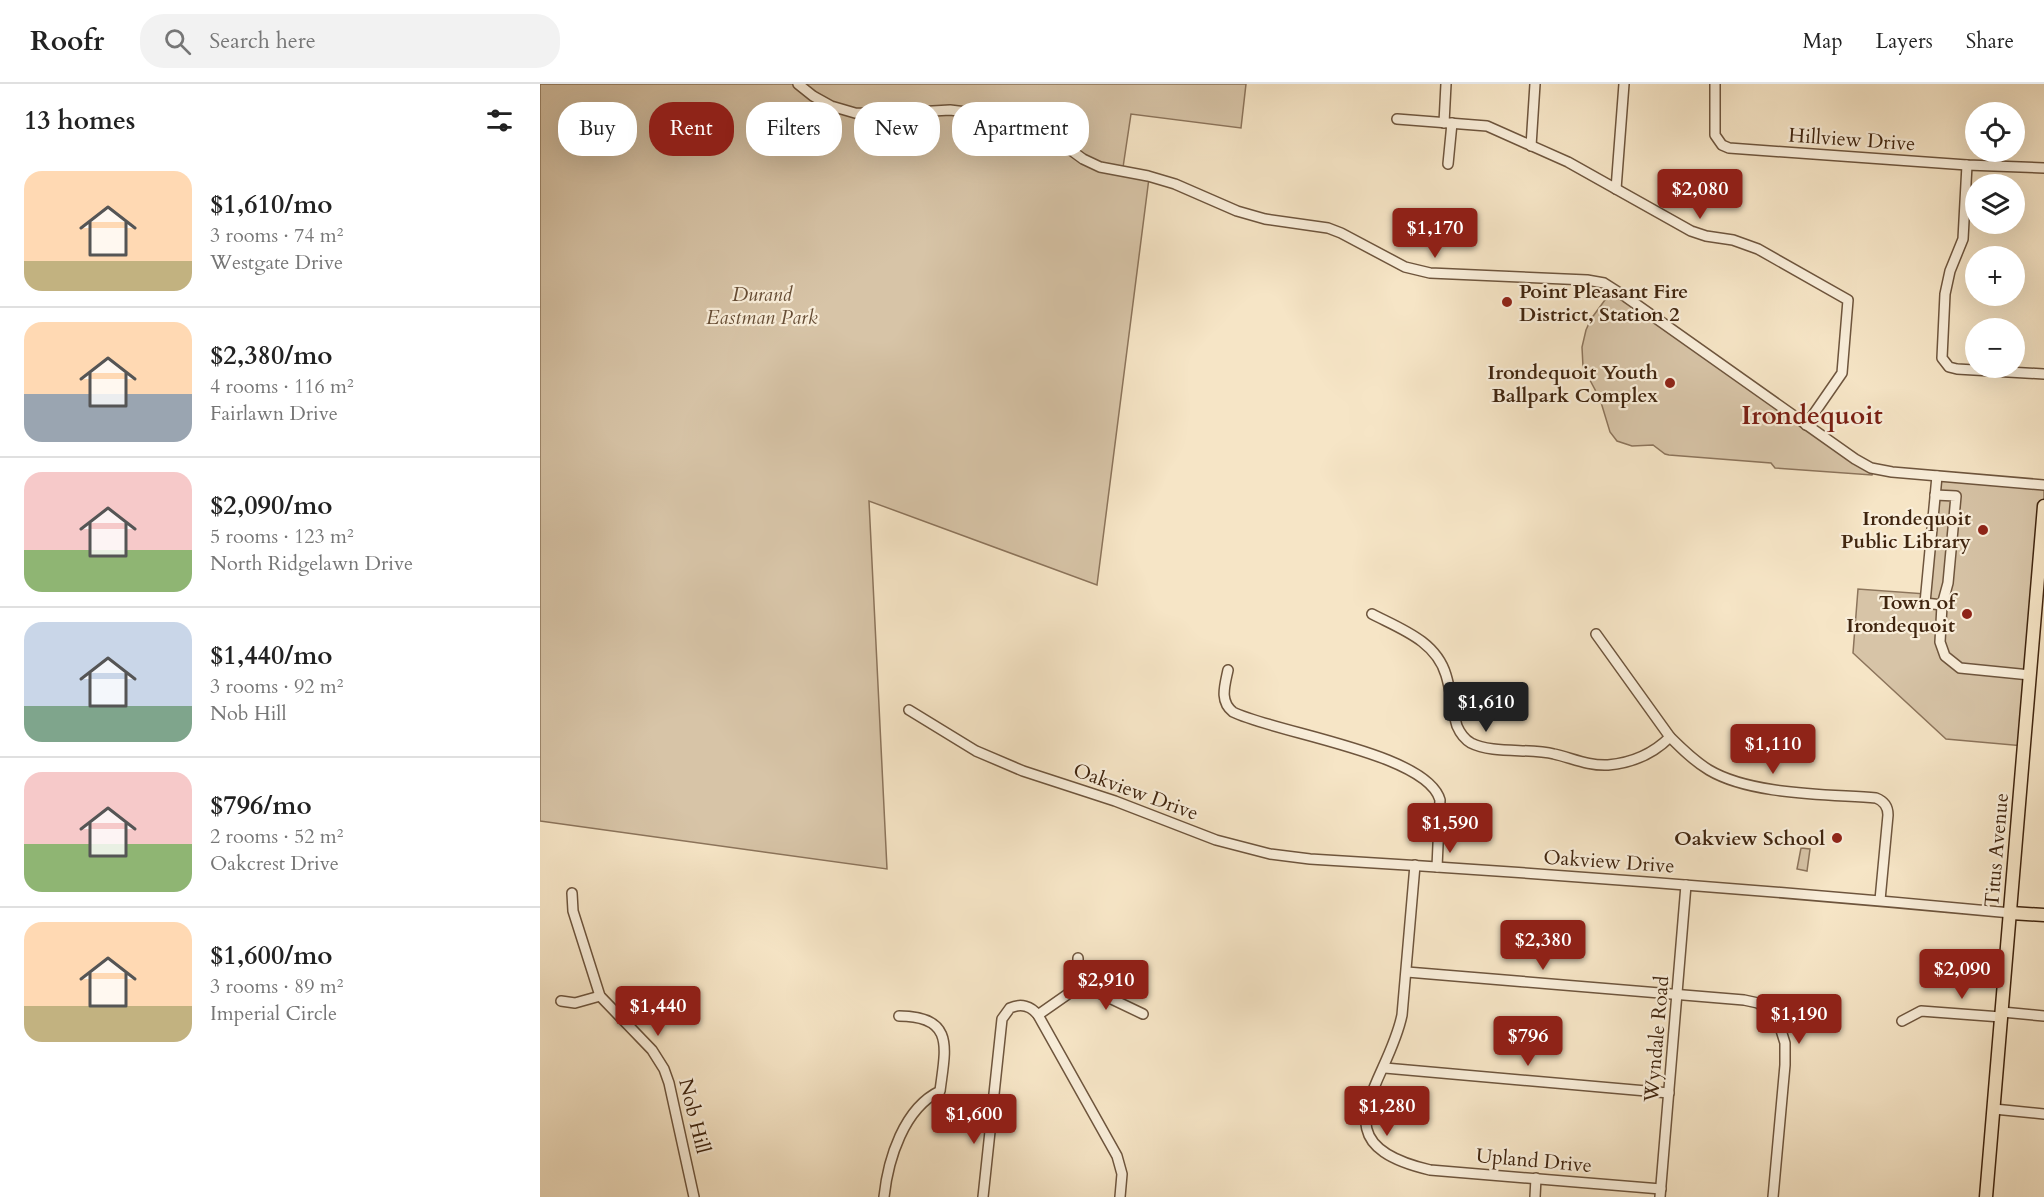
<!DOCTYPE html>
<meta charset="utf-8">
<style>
:root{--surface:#fff;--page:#f2f2f2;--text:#222;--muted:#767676;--line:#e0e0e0;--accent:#8f2418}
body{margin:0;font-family:Cardo,serif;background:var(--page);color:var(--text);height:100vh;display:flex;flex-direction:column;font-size:22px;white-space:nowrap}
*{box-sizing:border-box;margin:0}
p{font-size:20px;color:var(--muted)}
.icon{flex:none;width:33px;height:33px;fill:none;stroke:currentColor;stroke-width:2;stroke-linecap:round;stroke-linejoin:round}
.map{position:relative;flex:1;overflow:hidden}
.side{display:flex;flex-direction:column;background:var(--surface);width:540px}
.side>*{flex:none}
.banner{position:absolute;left:18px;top:18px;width:570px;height:54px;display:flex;gap:12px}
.controls{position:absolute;left:1425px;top:18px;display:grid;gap:12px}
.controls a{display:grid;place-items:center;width:60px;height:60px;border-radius:50%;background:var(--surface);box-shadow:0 6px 24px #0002;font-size:30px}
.price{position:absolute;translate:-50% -51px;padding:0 14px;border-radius:6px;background:var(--accent);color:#fff;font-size:20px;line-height:39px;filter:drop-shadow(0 2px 3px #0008)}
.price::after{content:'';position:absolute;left:50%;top:36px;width:18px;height:14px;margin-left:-9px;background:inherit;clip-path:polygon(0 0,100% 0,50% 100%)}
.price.current{background:#222;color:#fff}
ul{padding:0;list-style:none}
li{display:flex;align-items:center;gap:18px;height:150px;padding:0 24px}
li+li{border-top:2px solid var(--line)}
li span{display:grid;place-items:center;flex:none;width:168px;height:120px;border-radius:18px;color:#555}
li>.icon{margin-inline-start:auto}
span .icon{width:72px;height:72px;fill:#fffc;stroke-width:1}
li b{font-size:26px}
h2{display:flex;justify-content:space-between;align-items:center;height:72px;padding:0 24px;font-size:26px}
.pill{padding:0 21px;border-radius:24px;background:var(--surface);box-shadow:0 6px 24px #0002;font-size:21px;line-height:54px}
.pill.current{background:var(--accent);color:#fff}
header{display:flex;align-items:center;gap:36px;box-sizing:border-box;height:84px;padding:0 30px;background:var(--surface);border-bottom:2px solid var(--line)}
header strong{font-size:28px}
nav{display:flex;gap:33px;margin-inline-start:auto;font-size:21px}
.search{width:420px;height:54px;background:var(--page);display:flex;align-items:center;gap:15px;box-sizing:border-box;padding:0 21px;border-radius:24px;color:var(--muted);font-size:22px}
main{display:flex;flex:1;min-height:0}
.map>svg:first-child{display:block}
</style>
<header>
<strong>Roofr</strong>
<div class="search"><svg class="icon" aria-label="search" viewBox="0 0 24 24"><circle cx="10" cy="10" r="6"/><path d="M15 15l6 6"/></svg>Search here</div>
<nav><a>Map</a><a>Layers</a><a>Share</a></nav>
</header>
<main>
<section class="side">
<h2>13 homes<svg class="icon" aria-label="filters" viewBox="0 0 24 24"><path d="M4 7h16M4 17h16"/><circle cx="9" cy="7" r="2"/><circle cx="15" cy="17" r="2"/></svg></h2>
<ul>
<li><span style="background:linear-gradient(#ffd9b3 75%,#c2b280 0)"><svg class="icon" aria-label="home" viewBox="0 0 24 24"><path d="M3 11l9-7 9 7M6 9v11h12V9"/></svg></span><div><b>$1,610/mo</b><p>3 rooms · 74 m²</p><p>Westgate Drive</p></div></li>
<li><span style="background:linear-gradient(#ffd9b3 60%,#9aa5b1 0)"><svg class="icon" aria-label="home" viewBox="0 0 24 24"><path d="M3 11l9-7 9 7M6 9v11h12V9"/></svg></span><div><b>$2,380/mo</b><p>4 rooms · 116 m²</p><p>Fairlawn Drive</p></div></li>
<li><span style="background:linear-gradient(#f6c9c9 65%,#8fb573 0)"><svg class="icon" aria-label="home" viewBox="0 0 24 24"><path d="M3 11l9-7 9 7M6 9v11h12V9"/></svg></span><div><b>$2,090/mo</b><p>5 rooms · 123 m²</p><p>North Ridgelawn Drive</p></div></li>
<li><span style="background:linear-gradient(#c9d6e8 70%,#7fa58c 0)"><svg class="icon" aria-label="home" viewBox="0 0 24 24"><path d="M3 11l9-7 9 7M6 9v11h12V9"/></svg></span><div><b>$1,440/mo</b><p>3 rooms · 92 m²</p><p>Nob Hill</p></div></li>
<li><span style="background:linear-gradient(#f6c9c9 60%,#8fb573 0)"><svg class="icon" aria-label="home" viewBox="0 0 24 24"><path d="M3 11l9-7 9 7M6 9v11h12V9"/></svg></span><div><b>$796/mo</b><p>2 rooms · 52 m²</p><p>Oakcrest Drive</p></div></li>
<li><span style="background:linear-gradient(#ffd9b3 70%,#c2b280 0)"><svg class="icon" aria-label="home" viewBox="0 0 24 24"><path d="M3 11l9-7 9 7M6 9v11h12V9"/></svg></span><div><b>$1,600/mo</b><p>3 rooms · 89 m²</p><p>Imperial Circle</p></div></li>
</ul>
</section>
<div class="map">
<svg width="1504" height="1113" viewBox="0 0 1504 1113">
<rect width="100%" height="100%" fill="#f6e5c6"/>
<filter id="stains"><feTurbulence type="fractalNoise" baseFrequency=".00333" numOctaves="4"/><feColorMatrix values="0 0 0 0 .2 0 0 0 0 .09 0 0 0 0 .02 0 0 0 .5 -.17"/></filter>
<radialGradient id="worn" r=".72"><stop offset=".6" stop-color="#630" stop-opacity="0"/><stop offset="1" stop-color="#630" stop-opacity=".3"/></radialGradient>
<g fill="#d7c4a7" stroke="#8c745b" stroke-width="1.5">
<path d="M 0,0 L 706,0 L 701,44 L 591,30 L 582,90 L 609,94 L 557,501 L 329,417 L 347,785 L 0,737 Z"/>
<path d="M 1073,205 L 1334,385 L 1332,391 L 1235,384 L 1231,379 L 1129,371 L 1125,370 L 1113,361 L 1092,362 L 1077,357 L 1070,348 L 1060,315 L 1043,283 L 1042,263 L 1046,246 L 1051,235 Z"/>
<path d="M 1396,392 L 1504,401 L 1504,422 L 1484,662 L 1406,655 L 1313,569 L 1318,505 L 1386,510 Z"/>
<path d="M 1261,764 L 1270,765 L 1267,787 L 1257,785 Z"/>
</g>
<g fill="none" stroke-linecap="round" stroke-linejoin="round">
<g stroke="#6e553d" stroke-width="12">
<g id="minor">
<path d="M 258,0 L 273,12 L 291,22 L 315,29 L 341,30 L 410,26 L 483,35 L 502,45 L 543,75 L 560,83 L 608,92 L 635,100 L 697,127 L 725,135 L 788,144 L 801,149 L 865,183 L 890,189 L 1047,196 L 1064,199 L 1086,213 L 1315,375 L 1331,384 L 1352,388 L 1504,401"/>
<path d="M 1175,0 L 1175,51 L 1182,61 L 1189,64 L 1427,81 L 1504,84"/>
<path d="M 857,35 L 947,42 L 1028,78 L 1151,147 L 1166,152 L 1193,156 L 1218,165 L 1308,216 L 1302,289 L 1266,341"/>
<path d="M 904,39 L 906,0"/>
<path d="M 991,62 L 995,0"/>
<path d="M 908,80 L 912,39"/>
<path d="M 1427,81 L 1423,155 L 1410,187 L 1405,210 L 1402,274 L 1409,283 L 1417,285 L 1504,290"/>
<path d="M 1076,105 L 1084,0"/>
<path d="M 1397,392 L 1385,519 L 1402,521"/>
<path d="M 1395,411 L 1416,412 L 1408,499 L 1402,521 L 1400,558 L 1405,572 L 1420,584 L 1490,591"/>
<path d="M 832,530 C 861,545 896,557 906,591 C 911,607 912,625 917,642 C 920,649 924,655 931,659 C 952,670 990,664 1014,670 C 1032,674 1048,682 1068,681 C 1091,679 1113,670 1130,653"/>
<path d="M 1056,550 L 1130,653 C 1142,665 1154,677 1169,686 C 1211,711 1286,710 1336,714 C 1344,717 1348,723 1348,731 L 1340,816"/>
<path d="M 688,586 C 685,601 679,617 693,628 C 735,649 887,669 900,716 L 897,783"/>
<path d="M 369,626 L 436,667 L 483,687 L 575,717 L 676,756 L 730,770 L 770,775 C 1004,789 1238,807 1471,829"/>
<path d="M 875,781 L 862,931 C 848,1000 774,1059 890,1086 L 1121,1105"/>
<path d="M 32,809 L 33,827 L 60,912 L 112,966 L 124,985 L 129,999 L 154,1113"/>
<path d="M 867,888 L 1204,916 L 1218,919 L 1231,928 L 1240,943 L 1245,959 L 1245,981 L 1233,1113"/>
<path d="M 538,903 L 559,909 L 603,930"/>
<path d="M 21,917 L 35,919 L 60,912"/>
<path d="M 1462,928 L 1504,932"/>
<path d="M 498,931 L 538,903 L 538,874"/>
<path d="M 1362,937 L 1381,927 L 1461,933"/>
<path d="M 845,984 L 1129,1009"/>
<path d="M 1454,1025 L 1504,1030"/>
<path d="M 344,1113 C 348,1075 364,1024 400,1007 C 405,966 416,932 359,932"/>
<path d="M 443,1113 L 462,935 L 470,924 C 481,919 491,922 498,931 L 577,1072 L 582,1090 L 580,1113"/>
<path d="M 995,1113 L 996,1094"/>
<path d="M 1120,1113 L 1146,801"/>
</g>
</g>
<g stroke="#40250f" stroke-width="15">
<g id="major">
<path d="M 1471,829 L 1504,831"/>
<path d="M 1446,1113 L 1504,422"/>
</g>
</g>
<use href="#minor" stroke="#f9eeda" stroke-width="9"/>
<use href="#major" stroke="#f6e5c6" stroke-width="12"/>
</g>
<g fill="#8f2418" stroke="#f9eeda" stroke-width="2">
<circle cx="967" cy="218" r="6"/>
<circle cx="1130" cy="299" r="6"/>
<circle cx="1443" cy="446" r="6"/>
<circle cx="1427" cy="530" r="6"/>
<circle cx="1297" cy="754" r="6"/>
</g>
<g text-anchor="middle" stroke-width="4.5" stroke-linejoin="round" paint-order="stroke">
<g font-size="20" fill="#40250f" stroke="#f9eeda">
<text transform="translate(1312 55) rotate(4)" y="7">Hillview Drive</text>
<text transform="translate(596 707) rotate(20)" y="7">Oakview Drive</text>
<text transform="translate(1456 766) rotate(-85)" y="7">Titus Avenue</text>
<text transform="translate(1069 777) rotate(4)" y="7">Oakview Drive</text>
<text transform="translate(1116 955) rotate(-85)" y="7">Wyndale Road</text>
<text transform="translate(155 1032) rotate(76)" y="7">Nob Hill</text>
<text transform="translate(994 1076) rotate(5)" y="7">Upland Drive</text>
</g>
<g font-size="20" font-weight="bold" fill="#40250f" stroke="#f9eeda" text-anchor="end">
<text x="979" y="214" text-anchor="start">Point Pleasant Fire<tspan x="979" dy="23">District, Station 2</tspan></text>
<text x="1118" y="295">Irondequoit Youth<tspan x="1118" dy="23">Ballpark Complex</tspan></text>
<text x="1431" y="441">Irondequoit<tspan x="1431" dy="23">Public Library</tspan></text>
<text x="1415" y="525">Town of<tspan x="1415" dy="23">Irondequoit</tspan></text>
<text x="1285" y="761">Oakview School</text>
</g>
<g font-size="20" font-style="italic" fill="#664d35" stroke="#f9eeda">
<text x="222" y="217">Durand<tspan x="222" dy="23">Eastman Park</tspan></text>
</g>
<g font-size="26" font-weight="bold" fill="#7a1f14" stroke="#f9eeda">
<text x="1272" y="340">Irondequoit</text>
</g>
</g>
<rect width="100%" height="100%" filter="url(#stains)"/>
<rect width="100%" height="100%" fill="url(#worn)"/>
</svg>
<div class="controls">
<a><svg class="icon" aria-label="locate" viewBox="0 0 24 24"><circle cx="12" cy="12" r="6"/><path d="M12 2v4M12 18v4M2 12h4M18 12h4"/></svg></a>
<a><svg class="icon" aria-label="layers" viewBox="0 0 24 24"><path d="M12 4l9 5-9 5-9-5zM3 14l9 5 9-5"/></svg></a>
<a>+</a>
<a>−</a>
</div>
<b class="price" style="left:1160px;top:136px">$2,080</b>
<b class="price" style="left:895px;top:175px">$1,170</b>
<b class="price current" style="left:946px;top:649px">$1,610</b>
<b class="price" style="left:1233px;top:691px">$1,110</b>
<b class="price" style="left:910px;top:770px">$1,590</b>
<b class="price" style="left:1003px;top:887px">$2,380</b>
<b class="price" style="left:1422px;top:916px">$2,090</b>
<b class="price" style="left:566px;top:927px">$2,910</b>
<b class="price" style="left:118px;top:953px">$1,440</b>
<b class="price" style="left:1259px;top:961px">$1,190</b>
<b class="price" style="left:988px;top:983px">$796</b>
<b class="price" style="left:847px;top:1053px">$1,280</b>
<b class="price" style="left:434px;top:1061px">$1,600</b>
<div class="banner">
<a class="pill">Buy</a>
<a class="pill current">Rent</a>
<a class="pill">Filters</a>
<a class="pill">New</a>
<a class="pill">Apartment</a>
</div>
</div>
</main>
